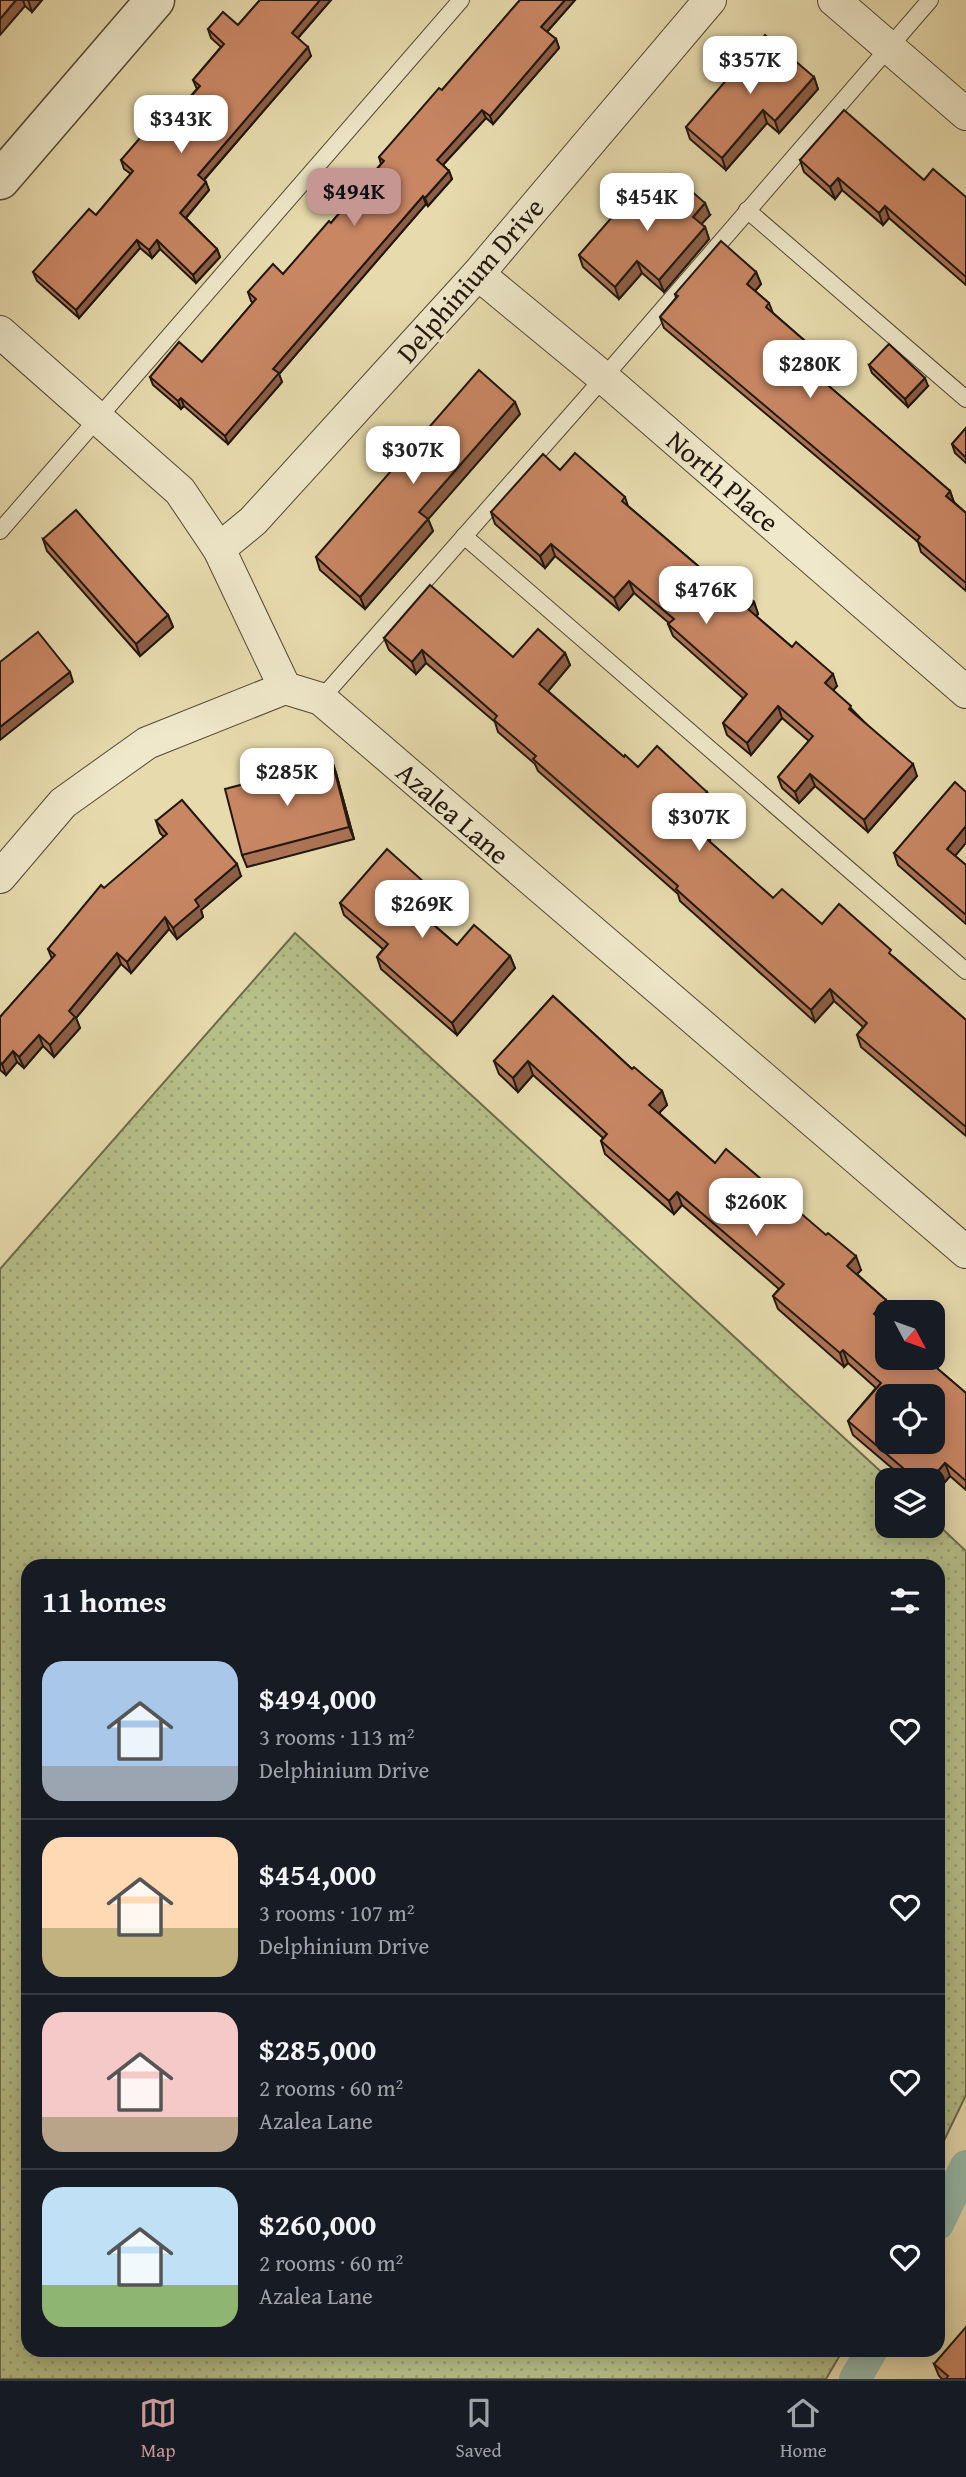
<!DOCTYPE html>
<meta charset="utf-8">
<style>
:root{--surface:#171b24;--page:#242831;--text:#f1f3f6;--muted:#9ea1a6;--line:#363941;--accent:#c59692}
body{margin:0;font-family:"Gentium Book Plus",serif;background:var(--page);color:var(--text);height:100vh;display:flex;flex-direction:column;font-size:26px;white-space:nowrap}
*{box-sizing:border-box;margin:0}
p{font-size:23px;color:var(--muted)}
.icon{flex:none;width:38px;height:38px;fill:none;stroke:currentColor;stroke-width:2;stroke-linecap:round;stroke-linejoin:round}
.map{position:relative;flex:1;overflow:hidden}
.side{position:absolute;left:21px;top:1559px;width:924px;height:798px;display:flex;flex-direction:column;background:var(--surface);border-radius:21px;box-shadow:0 4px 18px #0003}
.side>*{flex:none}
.needle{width:46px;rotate:131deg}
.tools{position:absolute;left:875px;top:1300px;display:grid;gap:14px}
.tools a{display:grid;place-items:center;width:70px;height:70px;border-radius:14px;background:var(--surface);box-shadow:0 4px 18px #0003;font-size:35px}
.price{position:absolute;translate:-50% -60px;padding:0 16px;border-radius:14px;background:#fff;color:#222;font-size:23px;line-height:46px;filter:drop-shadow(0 2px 4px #0008)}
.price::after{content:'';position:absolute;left:50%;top:42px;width:21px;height:16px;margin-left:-10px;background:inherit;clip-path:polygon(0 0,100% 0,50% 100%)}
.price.current{background:var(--accent);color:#111}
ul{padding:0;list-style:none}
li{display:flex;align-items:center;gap:21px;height:175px;padding:0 21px}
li+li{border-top:2px solid var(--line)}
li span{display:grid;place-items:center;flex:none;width:196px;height:140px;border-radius:21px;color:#555}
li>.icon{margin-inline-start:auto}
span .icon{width:84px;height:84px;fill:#fffc;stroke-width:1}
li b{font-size:30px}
h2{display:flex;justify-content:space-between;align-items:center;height:84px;padding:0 21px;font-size:30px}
.dock{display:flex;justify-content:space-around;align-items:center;height:98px;border-top:2px solid var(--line);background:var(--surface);font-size:19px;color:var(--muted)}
.dock a{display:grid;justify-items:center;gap:4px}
.dock .current{color:var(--accent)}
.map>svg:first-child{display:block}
</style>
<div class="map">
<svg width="966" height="2379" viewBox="0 0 966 2379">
<defs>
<pattern id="grass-dots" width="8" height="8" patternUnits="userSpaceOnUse" patternTransform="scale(1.75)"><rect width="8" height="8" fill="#b7c089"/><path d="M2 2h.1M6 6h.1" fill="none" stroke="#9da475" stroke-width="1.8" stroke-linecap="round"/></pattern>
</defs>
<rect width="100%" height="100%" fill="#e7dbad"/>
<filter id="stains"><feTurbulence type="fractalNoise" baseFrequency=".00286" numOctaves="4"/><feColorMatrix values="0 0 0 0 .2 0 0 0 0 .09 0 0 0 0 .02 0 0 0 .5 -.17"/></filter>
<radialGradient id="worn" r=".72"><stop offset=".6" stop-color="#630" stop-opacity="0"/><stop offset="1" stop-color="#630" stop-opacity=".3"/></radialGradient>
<path fill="url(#grass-dots)" stroke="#6c6c4c" stroke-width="2" d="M 295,933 L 890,1480 L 887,1480 L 887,1526 L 933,1526 L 933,1520 L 966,1551 L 966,2095 L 938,2153 L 938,1566 L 28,1566 L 28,2350 L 843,2350 L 826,2379 L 0,2379 L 0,1269 Z"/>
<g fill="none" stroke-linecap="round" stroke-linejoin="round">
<g stroke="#97bbab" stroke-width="32">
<path d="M 938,2224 L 966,2166"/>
<path d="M 855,2379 L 872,2350"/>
</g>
<g stroke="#524836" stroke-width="18">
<g id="service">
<path d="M 747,210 L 966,399"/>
<path d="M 0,531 L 461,0"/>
<path d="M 464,536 L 966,971"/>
<path d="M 321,699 L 585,399 L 930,0"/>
</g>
</g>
<g stroke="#524836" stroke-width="34">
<g id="minor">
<path d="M 834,0 L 966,114"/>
<path d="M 478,274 L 604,378 L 966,692"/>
<path d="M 0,332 L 180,491 L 219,549 L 285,688 L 321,699 L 966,1252"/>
<path d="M 219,549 L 253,521 L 478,274 L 710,0"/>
<path d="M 0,877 L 63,803 L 147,743 L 285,688"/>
</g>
</g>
<g stroke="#524836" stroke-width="41">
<path id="tertiary" d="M 0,180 L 155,0"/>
</g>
<use href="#service" stroke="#efe8ca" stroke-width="16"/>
<use href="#minor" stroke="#efe8ca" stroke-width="32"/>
<use href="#tertiary" stroke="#efe8ca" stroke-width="38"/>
</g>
<g fill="#ac7355" stroke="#21170f" stroke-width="2">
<path d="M 0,0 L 42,0 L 32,12 L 25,6 Z"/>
<path d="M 260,0 L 331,0 L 298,38 L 311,56 L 204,180 L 209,190 L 186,218 L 217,249 L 220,257 L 196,283 L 160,249 L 152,258 L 140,248 L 79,318 L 37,281 L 33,272 L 96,215 L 131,174 L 124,169 L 121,160 L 154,138 L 197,89 L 193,80 L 221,47 L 211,38 L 208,29 L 238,25 Z"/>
<path d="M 520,0 L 575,0 L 547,32 L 556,39 L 559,48 L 493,124 L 486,118 L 443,165 L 449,171 L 452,179 L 428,206 L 426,204 L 279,374 L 282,382 L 228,444 L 184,406 L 181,409 L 153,385 L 150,377 L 202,362 L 253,303 L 251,301 L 248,292 L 283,274 L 331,223 L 381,164 L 379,157 L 442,90 Z"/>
<path d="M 814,77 L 818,89 L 779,133 L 767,123 L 726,170 L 690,139 L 686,127 Z"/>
<path d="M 800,160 L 924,180 L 966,197 L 966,285 L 889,218 L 883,225 L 842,190 L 835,199 L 804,172 Z"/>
<path d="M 647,203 L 710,215 L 701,224 L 705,227 L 709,239 L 664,292 L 642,273 L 619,299 L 583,267 L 579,255 Z"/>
<path d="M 756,272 L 761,284 L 755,291 L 769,303 L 773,313 L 820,354 L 824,366 L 816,375 L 950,491 L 954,502 L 966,513 L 966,591 L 921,552 L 918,542 L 664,328 L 660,317 L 676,298 L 675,294 Z"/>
<path d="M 869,365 L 928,386 L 908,407 L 872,373 Z"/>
<path d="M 520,414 L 428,519 L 433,531 L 365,609 L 320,570 L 316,557 Z"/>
<path d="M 966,428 L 966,463 L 955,453 L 952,444 Z"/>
<path d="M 560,470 L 625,497 L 628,506 L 711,577 L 754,602 L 758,614 L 756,616 L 837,686 L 833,690 L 917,776 L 868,832 L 815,786 L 799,803 L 782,788 L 778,777 L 809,741 L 782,718 L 751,755 L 727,735 L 723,723 L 743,698 L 673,636 L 668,624 L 669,623 L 634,593 L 619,610 L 555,556 L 545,568 L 495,524 L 491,512 Z"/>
<path d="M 43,539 L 168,615 L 173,627 L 140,656 L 47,551 Z"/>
<path d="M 384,638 L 513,657 L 565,653 L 570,665 L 548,691 L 624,757 L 638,767 L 707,792 L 712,804 L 697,820 L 705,828 L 710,840 L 709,841 L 773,898 L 822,924 L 894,957 L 966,1020 L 966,1136 L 861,1047 L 857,1035 L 863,1027 L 834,1001 L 815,1022 L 680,901 L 678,894 L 538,771 L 535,764 L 498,732 L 495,722 L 426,663 L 416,674 L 389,650 Z"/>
<path d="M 332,761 L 336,773 L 354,839 L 247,867 L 242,855 Z"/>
<path d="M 156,821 L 241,876 L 201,910 L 203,917 L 177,939 L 169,929 L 131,973 L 121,964 L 76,1018 L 80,1028 L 54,1057 L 43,1046 L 24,1068 L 17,1062 L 6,1075 L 0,1070 L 0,1017 L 52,959 L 48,949 L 164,837 L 160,833 Z"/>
<path d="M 894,853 L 955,856 L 966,865 L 966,924 L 898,865 Z"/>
<path d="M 425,883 L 430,895 L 417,910 L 457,945 L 510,956 L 515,968 L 457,1035 L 381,969 L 377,957 L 383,949 L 344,915 L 340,903 Z"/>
<path d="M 553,996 L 632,1069 L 662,1091 L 667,1105 L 659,1113 L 715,1163 L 861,1270 L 857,1274 L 886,1300 L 891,1312 L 887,1312 L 887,1317 L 883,1322 L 966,1393 L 966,1490 L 950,1476 L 933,1496 L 933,1480 L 906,1480 L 853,1435 L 848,1421 L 876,1388 L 848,1363 L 844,1367 L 778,1309 L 773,1296 L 779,1289 L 682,1205 L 674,1214 L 605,1154 L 601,1141 L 603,1138 L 533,1075 L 518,1092 L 499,1074 L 494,1061 Z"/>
<path d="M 934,2364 L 966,2379 L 942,2379 L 939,2376 Z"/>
</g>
<g fill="#8c5e45" stroke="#21170f" stroke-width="2">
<path d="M 16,0 L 23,0 L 25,6 L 0,35 L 0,19 Z"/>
<path d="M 28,0 L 42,0 L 32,12 Z"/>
<path d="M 320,0 L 331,0 L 295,41 L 292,33 Z"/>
<path d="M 565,0 L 575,0 L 544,35 L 541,27 Z"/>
<path d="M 556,39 L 559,48 L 493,124 L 490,116 Z"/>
<path d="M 308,47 L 311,56 L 201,183 L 198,175 Z"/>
<path d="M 814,77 L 818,89 L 779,133 L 775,121 Z"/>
<path d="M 482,110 L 486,118 L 440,168 L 437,160 Z"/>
<path d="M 763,110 L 767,123 L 726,170 L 722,158 Z"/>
<path d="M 449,171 L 452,179 L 428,206 L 425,198 Z"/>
<path d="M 838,178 L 842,190 L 835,199 L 830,187 Z"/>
<path d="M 206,182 L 209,190 L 183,221 L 180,213 Z"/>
<path d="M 423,196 L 426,204 L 279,374 L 282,382 L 228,444 L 225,436 L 273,369 Z"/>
<path d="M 705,203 L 710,215 L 697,229 L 693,217 Z"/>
<path d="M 885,206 L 889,218 L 883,225 L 879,213 Z"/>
<path d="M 705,227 L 709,239 L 664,292 L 659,280 Z"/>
<path d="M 137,240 L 140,248 L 79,318 L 76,310 Z"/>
<path d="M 157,240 L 160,249 L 152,258 L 149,250 Z"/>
<path d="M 217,249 L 220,257 L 196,283 L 193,275 Z"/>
<path d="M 637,261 L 642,273 L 619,299 L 615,287 Z"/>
<path d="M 756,272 L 761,284 L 751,296 L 747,284 Z"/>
<path d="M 820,354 L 824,366 L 812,380 L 808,368 Z"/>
<path d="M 925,378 L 928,386 L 908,407 L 905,399 Z"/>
<path d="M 181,398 L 184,406 L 181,409 L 178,401 Z"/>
<path d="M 515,402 L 520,414 L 424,524 L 419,512 Z"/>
<path d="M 950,491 L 954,503 L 946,496 Z"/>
<path d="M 428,519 L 433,531 L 365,609 L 360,597 Z"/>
<path d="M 551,544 L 555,556 L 545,568 L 540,556 Z"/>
<path d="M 629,581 L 634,593 L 619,610 L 614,598 Z"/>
<path d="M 754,602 L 758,614 L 752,621 L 748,609 Z"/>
<path d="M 168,615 L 173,627 L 140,656 L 136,644 Z"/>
<path d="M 422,650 L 426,663 L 416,674 L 412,662 Z"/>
<path d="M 565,653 L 570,665 L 544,696 L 539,684 Z"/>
<path d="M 70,672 L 73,682 L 0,740 L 0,727 Z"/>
<path d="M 833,674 L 837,686 L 829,695 L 825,683 Z"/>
<path d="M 778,706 L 782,718 L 751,755 L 747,743 Z"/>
<path d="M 332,761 L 336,773 L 354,839 L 349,827 Z"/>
<path d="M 913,764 L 917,776 L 868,832 L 864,820 Z"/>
<path d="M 810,774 L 815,786 L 799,803 L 795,792 Z"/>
<path d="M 707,792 L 712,804 L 693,825 L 689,813 Z"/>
<path d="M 966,826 L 966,843 L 951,861 L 947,849 Z"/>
<path d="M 705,828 L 710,840 L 705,845 L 700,833 Z"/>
<path d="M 237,864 L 241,876 L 201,910 L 203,917 L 177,939 L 173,928 L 195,900 Z"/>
<path d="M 425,883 L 430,895 L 412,915 L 408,903 Z"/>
<path d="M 165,917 L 169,929 L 131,973 L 127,962 Z"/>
<path d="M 117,953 L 121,964 L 76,1018 L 80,1028 L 54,1057 L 50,1045 L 69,1011 Z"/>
<path d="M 510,956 L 515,968 L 457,1035 L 452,1023 Z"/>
<path d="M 830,989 L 834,1001 L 815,1022 L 811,1010 Z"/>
<path d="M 39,1035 L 43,1046 L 24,1068 L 19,1057 Z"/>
<path d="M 13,1051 L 17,1062 L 6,1075 L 2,1064 Z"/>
<path d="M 528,1061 L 533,1075 L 518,1092 L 513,1078 Z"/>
<path d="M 662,1091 L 667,1105 L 654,1118 L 649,1105 Z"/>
<path d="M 677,1192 L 682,1205 L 674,1214 L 669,1201 Z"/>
<path d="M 856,1256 L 861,1270 L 852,1279 L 847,1266 Z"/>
<path d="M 886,1300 L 891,1312 L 887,1312 L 887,1317 L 879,1327 L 874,1314 Z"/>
<path d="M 843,1350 L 848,1363 L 844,1367 L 840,1353 Z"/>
<path d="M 945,1463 L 950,1476 L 933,1496 L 933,1480 L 930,1480 Z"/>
</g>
<g fill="#c88663" stroke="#21170f" stroke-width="2" fill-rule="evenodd">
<path d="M 0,0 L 16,0 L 0,19 Z"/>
<path d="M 260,0 L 320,0 L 292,33 L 308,47 L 198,175 L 206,182 L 180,213 L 217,249 L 193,275 L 157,240 L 149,250 L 137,240 L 76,310 L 33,272 L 89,209 L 96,215 L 133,171 L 121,160 L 146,131 L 154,138 L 200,86 L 193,80 L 224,44 L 208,29 L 223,12 L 238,25 Z"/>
<path d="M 520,0 L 565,0 L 541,27 L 556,39 L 490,116 L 482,110 L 437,160 L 449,171 L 425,198 L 423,196 L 273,369 L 279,373 L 225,436 L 181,398 L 178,401 L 150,377 L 179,342 L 202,362 L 256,299 L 248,292 L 273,264 L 283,274 L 329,221 L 331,223 L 384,161 L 379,157 L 439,88 L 442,90 Z"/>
<path d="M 765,35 L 814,77 L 775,121 L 763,110 L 722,158 L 686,127 Z"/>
<path d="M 844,110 L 924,180 L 933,169 L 966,197 L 966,277 L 885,206 L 879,213 L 838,178 L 830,187 L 800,160 Z"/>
<path d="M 672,174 L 705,203 L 693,217 L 705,227 L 659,280 L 637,261 L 615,287 L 579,255 L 634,192 L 647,203 Z"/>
<path d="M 721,241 L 756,272 L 747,284 L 769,303 L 766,307 L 820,354 L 808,368 L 950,491 L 946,496 L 966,513 L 966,583 L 917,541 L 920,537 L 660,317 L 678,296 L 675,294 Z"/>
<path d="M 889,344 L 925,378 L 905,399 L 869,365 Z"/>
<path d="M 479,370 L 515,402 L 419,512 L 428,519 L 360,597 L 316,557 Z"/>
<path d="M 966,428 L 966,458 L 952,444 Z"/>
<path d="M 575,453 L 625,497 L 622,501 L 711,577 L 717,570 L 754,602 L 748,609 L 792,647 L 796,642 L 833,674 L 825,683 L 851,706 L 849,709 L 913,764 L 864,820 L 810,774 L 795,792 L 778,777 L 813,736 L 778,706 L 747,743 L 723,723 L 747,694 L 668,624 L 674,619 L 629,581 L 614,598 L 551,544 L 540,556 L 491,512 L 543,454 L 560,470 Z"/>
<path d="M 76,510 L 168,615 L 136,644 L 43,539 Z"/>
<path d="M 430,585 L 513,657 L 538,629 L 565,653 L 539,684 L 624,757 L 625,755 L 638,767 L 657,746 L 707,792 L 689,813 L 705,828 L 700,833 L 773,898 L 782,889 L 822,924 L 839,904 L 891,950 L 889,953 L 966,1020 L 966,1127 L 857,1035 L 867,1023 L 830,989 L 811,1010 L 676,889 L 678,886 L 533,759 L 536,756 L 494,720 L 497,716 L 422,650 L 412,662 L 384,638 Z"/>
<path d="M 38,632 L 70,672 L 0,727 L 0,662 Z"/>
<path d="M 332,761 L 349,827 L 242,855 L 225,789 Z"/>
<path d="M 955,782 L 966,792 L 966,826 L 947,849 L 966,865 L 966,915 L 894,853 Z"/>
<path d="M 182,800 L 237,864 L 195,900 L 199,906 L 173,928 L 165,917 L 127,962 L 117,953 L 69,1011 L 75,1017 L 50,1045 L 39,1035 L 19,1057 L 13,1051 L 2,1064 L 0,1062 L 0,1017 L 55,955 L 48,949 L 101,885 L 104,888 L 167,834 L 156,821 Z"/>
<path d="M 387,849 L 425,883 L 408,903 L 457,945 L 474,925 L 510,956 L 452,1023 L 377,957 L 388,944 L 340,903 Z"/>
<path d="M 553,996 L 632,1069 L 634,1067 L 662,1091 L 649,1105 L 715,1163 L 726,1149 L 826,1235 L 828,1233 L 856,1256 L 847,1266 L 886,1300 L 874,1314 L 887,1325 L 887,1358 L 925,1358 L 966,1393 L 966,1481 L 945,1463 L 930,1480 L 917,1480 L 848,1421 L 881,1383 L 843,1350 L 840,1353 L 773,1296 L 784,1284 L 677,1192 L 669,1201 L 601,1141 L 607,1134 L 528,1061 L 513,1078 L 494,1061 ZM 887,1396 L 933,1396 L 933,1442 L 887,1442 Z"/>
<path d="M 966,2327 L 966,2379 L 946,2379 L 948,2376 L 934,2364 Z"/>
</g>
<g text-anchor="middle" stroke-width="5" stroke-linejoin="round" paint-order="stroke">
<g font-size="28" fill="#21170f" stroke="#efe8ca">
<text transform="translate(470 280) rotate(-49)" y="10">Delphinium Drive</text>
<text transform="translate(723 481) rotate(41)" y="10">North Place</text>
<text transform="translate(453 813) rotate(41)" y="10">Azalea Lane</text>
</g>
</g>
<rect width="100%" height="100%" filter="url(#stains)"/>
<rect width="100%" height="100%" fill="url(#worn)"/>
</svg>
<div class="tools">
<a><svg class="needle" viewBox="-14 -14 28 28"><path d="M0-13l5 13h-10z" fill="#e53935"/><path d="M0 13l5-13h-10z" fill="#9ea1a6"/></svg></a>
<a><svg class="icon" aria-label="locate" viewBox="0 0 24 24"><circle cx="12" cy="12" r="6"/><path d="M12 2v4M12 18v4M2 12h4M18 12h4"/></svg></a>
<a><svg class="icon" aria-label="layers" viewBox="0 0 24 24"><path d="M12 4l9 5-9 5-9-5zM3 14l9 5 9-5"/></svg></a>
</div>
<b class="price" style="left:750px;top:96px">$357K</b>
<b class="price" style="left:181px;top:155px">$343K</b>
<b class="price current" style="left:354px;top:228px">$494K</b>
<b class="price" style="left:647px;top:233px">$454K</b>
<b class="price" style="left:810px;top:400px">$280K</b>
<b class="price" style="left:413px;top:486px">$307K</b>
<b class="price" style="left:706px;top:626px">$476K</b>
<b class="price" style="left:287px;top:808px">$285K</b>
<b class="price" style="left:699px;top:853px">$307K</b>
<b class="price" style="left:422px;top:940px">$269K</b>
<b class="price" style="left:756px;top:1238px">$260K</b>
<section class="side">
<h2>11 homes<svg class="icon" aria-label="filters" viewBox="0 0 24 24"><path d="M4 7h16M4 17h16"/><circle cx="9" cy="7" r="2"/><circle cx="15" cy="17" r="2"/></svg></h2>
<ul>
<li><span style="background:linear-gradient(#a9c7e8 75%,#9aa5b1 0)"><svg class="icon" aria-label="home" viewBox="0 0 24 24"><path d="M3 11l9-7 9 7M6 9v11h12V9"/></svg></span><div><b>$494,000</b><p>3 rooms · 113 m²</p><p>Delphinium Drive</p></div><svg class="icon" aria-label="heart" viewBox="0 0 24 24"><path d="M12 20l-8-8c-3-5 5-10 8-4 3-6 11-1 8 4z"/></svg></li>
<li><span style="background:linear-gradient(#ffd9b3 65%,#c2b280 0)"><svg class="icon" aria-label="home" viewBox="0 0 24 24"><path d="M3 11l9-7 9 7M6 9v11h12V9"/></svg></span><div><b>$454,000</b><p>3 rooms · 107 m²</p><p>Delphinium Drive</p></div><svg class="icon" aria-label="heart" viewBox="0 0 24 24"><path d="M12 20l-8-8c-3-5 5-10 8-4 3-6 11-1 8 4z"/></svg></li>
<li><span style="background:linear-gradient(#f6c9c9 75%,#b9a48a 0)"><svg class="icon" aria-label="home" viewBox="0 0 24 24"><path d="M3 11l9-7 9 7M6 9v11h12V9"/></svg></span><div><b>$285,000</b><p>2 rooms · 60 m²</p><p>Azalea Lane</p></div><svg class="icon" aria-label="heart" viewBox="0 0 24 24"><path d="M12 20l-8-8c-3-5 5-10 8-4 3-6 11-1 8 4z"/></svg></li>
<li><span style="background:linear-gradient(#bfe0f5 70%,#8fb573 0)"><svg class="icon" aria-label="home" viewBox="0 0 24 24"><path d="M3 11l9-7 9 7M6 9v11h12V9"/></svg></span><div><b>$260,000</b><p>2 rooms · 60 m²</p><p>Azalea Lane</p></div><svg class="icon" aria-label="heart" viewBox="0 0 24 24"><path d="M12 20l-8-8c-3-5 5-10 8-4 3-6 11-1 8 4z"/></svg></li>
</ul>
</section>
</div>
<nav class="dock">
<a class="current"><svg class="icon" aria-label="map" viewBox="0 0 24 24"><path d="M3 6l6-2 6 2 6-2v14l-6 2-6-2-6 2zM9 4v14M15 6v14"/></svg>Map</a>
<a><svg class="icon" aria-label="saved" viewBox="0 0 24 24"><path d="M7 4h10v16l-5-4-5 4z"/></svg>Saved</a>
<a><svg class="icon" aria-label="home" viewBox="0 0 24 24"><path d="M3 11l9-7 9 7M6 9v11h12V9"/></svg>Home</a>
</nav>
